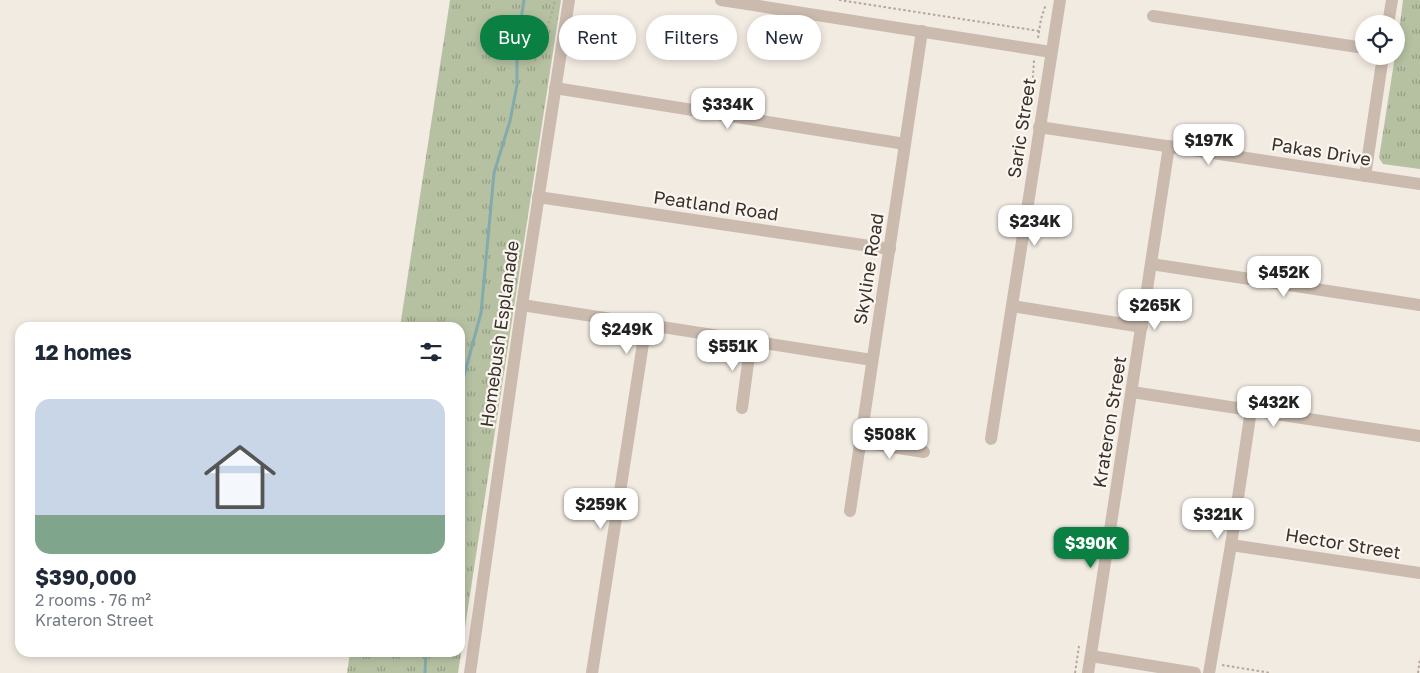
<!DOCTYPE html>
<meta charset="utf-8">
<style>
:root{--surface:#fff;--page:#f6f6f7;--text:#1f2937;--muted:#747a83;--accent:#0b8043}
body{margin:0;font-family:"Golos Text",sans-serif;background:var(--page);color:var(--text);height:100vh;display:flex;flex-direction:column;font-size:19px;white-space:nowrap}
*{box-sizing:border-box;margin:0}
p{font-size:16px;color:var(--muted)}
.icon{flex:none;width:28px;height:28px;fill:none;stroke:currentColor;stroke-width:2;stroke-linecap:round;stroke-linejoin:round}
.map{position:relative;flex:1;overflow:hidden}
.drawer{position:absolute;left:15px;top:322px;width:450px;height:335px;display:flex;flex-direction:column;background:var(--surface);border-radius:15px;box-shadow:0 2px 8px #0003}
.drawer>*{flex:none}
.banner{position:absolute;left:480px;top:15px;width:475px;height:45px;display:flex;gap:10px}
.buttons{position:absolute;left:1355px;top:15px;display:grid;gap:10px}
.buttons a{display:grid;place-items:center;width:50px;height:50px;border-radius:50%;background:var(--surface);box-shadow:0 2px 8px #0003;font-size:25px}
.price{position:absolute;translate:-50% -42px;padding:0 11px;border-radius:10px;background:#fff;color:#222;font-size:16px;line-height:32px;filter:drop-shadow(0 1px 2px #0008)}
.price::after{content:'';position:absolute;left:50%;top:30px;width:15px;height:11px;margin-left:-8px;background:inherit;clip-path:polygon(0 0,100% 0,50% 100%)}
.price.current{background:var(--accent);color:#fff}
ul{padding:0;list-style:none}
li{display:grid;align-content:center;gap:10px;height:265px;padding:0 20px}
li span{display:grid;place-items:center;height:155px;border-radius:15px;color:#555}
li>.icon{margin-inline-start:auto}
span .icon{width:90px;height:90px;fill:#fffc;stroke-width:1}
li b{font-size:21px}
h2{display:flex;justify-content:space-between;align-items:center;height:60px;padding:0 20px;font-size:21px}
.pill{padding:0 18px;border-radius:22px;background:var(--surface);box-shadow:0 2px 8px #0003;font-size:18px;line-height:45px}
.pill.current{background:var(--accent);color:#fff}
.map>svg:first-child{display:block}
</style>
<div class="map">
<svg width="1420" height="673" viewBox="0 0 1420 673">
<defs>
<pattern id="grass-tufts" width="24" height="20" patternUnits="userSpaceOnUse" patternTransform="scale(1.25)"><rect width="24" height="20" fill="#b6c1a2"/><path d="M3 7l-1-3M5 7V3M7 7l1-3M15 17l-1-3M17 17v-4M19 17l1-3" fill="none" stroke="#959d84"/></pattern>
</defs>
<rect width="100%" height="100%" fill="#f2ebe2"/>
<g fill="url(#grass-tufts)">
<path d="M 450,0 L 561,0 L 458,673 L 347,673 L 350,653 L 460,652 L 460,328 L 400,327 Z"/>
<path d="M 1403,0 L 1420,0 L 1420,169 L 1383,164 L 1379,158 L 1395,56 L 1396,56 Z"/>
</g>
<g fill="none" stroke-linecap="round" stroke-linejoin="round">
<g stroke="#83abae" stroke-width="3">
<path d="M 460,441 L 463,417 L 462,383 L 481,313 L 494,173 L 510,121 L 517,85 L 517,45 L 524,0"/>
<path d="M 425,673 L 426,652"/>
</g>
<g stroke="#b6a698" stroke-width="2" stroke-dasharray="2.5 2.5" stroke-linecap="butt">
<path d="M 839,0 L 1039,31"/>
<path d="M 1038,38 L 1041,19 L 1046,4"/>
<path d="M 535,61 C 541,40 551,21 555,0"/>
<path d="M 1032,93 L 1034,60"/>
<path d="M 1222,665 L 1271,673"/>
<path d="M 1075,673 L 1079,646"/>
<path d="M 1418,673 L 1420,658"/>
</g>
<g stroke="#cabbae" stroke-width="12">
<path d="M 721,0 L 1051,52"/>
<path d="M 1153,16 L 1364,48"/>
<path d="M 1388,24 L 1392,0"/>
<path d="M 555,88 L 905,144"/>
<path d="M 1039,127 L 1420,184"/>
<path d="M 1365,176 L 1383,56"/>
<path d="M 538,197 L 890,249"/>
<path d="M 1151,264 L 1420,305"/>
<path d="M 522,305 L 872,360"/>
<path d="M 1012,306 L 1142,327"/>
<path d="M 1132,392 L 1420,436"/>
<path d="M 742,408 L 751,341"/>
<path d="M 991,439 L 1060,0"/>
<path d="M 860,442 L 924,452"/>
<path d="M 850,511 L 922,31"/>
<path d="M 1231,545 L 1420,573"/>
<path d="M 1091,656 L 1195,673"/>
<path d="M 470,673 L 522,305 L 569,0"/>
<path d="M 592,673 L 646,324"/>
<path d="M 1088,673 L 1169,146"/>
<path d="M 1209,673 L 1231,545 L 1251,410"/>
</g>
</g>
<g text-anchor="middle" stroke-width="4.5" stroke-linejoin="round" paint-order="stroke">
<g font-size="18" fill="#39302c" stroke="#faf5ee">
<text transform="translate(1022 128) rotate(-81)" y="6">Saric Street</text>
<text transform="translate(1321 152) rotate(9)" y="6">Pakas Drive</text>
<text transform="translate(716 206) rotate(8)" y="6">Peatland Road</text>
<text transform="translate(869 269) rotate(-81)" y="6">Skyline Road</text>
<text transform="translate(500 334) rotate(-82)" y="6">Homebush Esplanade</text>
<text transform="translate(1110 422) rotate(-81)" y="6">Krateron Street</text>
<text transform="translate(1343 544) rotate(9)" y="6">Hector Street</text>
</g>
</g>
</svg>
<div class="buttons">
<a><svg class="icon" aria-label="locate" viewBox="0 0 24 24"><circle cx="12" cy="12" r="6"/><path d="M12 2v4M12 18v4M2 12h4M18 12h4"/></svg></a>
</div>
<b class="price" style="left:728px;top:130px">$334K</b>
<b class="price" style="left:1209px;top:166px">$197K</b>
<b class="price" style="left:1035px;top:247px">$234K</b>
<b class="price" style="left:1284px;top:298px">$452K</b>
<b class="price" style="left:1155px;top:331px">$265K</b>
<b class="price" style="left:627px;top:355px">$249K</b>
<b class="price" style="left:733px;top:372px">$551K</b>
<b class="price" style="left:1274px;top:428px">$432K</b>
<b class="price" style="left:890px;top:460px">$508K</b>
<b class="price" style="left:601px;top:530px">$259K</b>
<b class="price" style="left:1218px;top:540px">$321K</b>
<b class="price current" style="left:1091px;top:569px">$390K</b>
<div class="banner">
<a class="pill current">Buy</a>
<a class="pill">Rent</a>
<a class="pill">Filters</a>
<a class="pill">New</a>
</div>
<section class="drawer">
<h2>12 homes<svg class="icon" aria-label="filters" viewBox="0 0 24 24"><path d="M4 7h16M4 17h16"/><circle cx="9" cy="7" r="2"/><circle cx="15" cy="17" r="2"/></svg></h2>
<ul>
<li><span style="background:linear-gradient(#c9d6e8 75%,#7fa58c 0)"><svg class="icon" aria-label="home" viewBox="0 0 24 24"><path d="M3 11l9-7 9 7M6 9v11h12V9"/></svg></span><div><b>$390,000</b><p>2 rooms · 76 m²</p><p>Krateron Street</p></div></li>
</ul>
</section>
</div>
